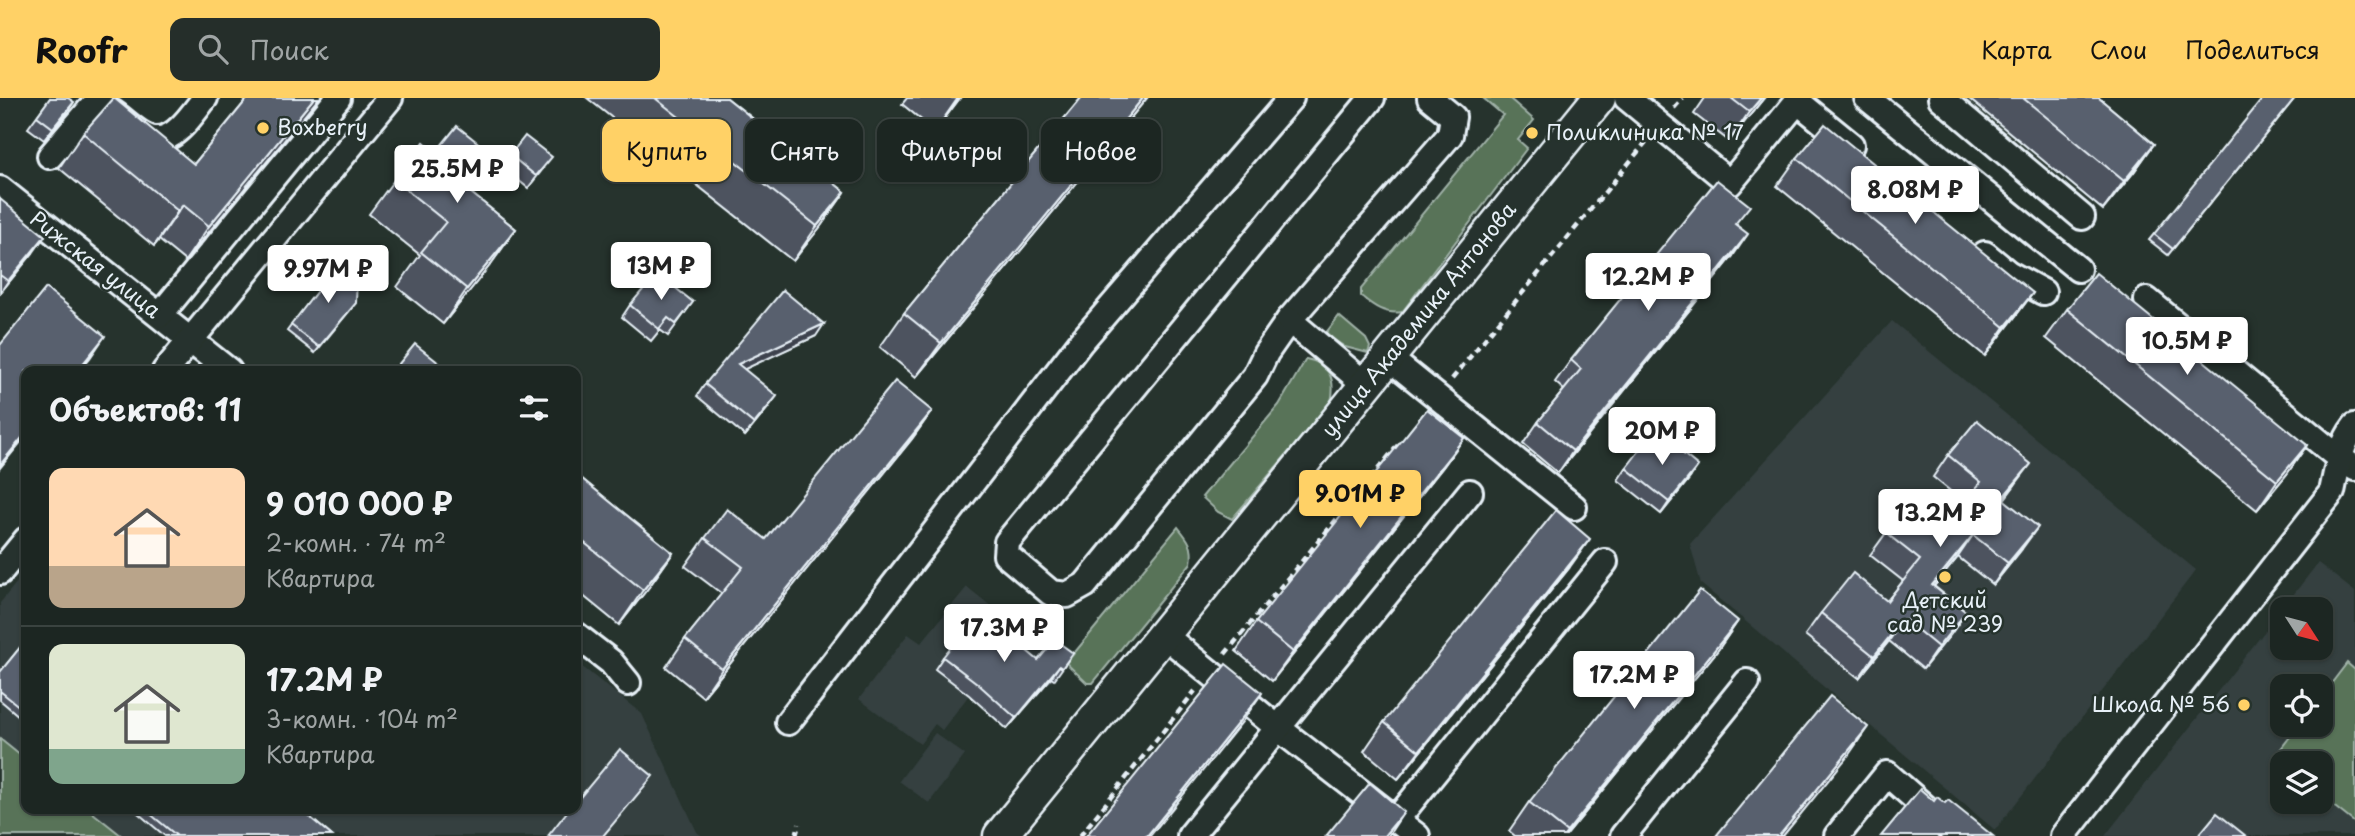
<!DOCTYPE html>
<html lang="ru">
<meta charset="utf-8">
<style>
:root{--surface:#1c2622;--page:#252e2a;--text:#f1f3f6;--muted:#a0a5a5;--line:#3a4340;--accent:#ffd166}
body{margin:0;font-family:"Playpen Sans",sans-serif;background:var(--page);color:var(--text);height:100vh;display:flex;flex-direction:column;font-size:26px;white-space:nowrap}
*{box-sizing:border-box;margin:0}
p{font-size:23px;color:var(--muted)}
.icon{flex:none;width:38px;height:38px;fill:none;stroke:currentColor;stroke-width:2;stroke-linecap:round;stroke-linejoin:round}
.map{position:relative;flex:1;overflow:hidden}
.drawer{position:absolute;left:21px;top:268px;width:560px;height:448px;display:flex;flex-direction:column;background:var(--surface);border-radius:14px;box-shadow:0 2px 5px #0004,0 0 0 2px var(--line)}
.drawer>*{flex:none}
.hud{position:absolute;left:602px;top:21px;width:665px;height:63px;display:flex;gap:14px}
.needle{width:46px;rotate:126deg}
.tools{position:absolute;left:2270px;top:499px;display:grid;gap:14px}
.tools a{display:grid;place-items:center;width:63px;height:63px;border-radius:14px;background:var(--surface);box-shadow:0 2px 5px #0004,0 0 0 2px var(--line);font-size:35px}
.price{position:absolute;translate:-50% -60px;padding:0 16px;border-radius:7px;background:#fff;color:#222;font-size:23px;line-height:46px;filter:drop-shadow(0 2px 4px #0008)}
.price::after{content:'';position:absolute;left:50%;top:42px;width:21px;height:16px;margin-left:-10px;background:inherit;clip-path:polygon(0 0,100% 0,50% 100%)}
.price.current{background:var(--accent);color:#111}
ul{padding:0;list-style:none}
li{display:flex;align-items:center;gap:21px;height:175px;padding:0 28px}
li+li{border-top:2px solid var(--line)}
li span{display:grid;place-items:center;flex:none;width:196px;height:140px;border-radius:14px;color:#555}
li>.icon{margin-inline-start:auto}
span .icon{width:84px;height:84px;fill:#fffc;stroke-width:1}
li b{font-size:30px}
h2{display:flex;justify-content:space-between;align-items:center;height:84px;padding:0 28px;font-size:30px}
.tag{padding:0 24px;border-radius:14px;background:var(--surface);box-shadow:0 2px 5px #0004,0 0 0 2px var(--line);font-size:24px;line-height:63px}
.tag.current{background:var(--accent);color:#111}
header{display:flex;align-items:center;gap:42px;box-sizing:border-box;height:98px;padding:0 35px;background:var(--accent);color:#111}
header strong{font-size:33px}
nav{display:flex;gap:38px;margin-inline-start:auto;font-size:24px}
.search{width:490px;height:63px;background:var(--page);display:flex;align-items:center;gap:18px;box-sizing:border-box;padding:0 24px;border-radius:14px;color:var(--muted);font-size:26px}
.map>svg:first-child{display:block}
</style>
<header>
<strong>Roofr</strong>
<div class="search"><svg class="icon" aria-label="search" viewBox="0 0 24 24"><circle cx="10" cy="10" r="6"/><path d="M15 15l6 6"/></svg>Поиск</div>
<nav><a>Карта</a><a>Слои</a><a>Поделиться</a></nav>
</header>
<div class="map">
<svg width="2355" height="738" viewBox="0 0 2355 738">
<rect width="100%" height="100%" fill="#26332d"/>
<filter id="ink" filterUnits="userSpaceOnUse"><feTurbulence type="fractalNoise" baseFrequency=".0143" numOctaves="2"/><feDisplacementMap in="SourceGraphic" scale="14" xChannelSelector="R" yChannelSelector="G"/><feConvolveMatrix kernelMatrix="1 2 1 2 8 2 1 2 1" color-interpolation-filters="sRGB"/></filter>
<g filter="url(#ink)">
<g fill="#354040" fill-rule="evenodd">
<path d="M 1892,223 L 2196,472 L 1995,732 L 1701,486 L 1690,446 Z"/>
<path d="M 2318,465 L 2355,494 L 2355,738 L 2105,738 ZM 2282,511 L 2320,511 L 2320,550 L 2282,550 ZM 2282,588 L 2320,588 L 2320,626 L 2282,626 ZM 2282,665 L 2320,665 L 2320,704 L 2282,704 Z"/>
<path d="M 26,473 L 26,662 L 0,641 L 0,505 Z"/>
<path d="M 967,489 L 1065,567 L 1054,582 L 1044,588 L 1007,631 L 969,597 L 942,632 L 935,626 L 920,646 L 859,601 L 908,536 L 921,545 Z"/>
<path d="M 576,564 L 642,616 L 697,734 L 702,738 L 122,738 L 88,711 L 576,710 Z"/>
<path d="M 935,635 L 965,657 L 929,705 L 899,683 Z"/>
</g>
<g fill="#597359" stroke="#a0b2a8" stroke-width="2">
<path d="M 1483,0 L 1509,0 L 1534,22 L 1518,42 L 1527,50 L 1402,214 C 1385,217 1373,208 1361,198 L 1361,191 L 1503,17 Z"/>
<path d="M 1339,218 L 1366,241 L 1370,249 L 1368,255 L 1345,249 L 1325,236 Z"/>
<path d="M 1306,261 C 1330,265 1336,282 1331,304 L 1232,421 L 1218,414 L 1202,399 L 1279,307 Z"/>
<path d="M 1178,429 C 1188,441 1194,448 1191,465 L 1093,585 L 1087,585 L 1066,565 Z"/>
<path d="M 2347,565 L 2355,572 L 2355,725 L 2321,698 L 2320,665 L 2282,665 L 2282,668 L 2273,661 L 2299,627 L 2320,626 L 2321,599 Z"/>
<path d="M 0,641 L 26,662 L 26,710 L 88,711 L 122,738 L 0,738 Z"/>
</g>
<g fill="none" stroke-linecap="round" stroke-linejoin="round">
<g stroke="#e8f1f8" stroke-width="30">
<g id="minor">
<path d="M 1372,0 L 1007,444 L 1006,457 L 1051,495 L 1067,497 L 1085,487 L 1255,278 L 1266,255 L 1289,222 L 1450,37 L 1453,19 L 1430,0"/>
<path d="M 1627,0 L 1730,85 L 1800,0"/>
<path d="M 1867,0 L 2078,171"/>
<path d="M 1941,0 L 2082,119"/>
<path d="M 1797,3 L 1851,47"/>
<path d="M 50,58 L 92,9 C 122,3 143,66 180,30 C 189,22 197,10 205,0"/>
<path d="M 0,91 L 229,273"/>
<path d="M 1985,156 L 2008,175 L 2043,194"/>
<path d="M 2147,202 L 2339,360 L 2355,370"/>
<path d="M 160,217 L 338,0"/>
<path d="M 1289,222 L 1366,287"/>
<path d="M 1389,260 L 1574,409"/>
<path d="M 165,273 L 390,0"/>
<path d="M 0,474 L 26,442"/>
<path d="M 576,537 L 611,564 L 628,585"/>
<path d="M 1164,537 L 1278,630 L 1417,738"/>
<path d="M 788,624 L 1080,245 L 1291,0"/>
<path d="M 1397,721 L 1605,464"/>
<path d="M 1190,738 L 1470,394"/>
<path d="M 1623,738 L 1747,584"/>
<path d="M 1837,738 L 1887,676 L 1958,738"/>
<path d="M 2063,738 L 2332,394 C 2337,371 2340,347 2355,328"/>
</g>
</g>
<g stroke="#e8f1f8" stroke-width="37">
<path id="major" d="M 1000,738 L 1599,0"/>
</g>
<g stroke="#e8f1f8" stroke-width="4.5" stroke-dasharray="7 5" stroke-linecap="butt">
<path d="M 1674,10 L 1683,0"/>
<path d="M 1452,281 L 1646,44"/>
<path d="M 1225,556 L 1398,347"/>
<path d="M 796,738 L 799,726"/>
<path d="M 1080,738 L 1195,593"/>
</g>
<use href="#minor" stroke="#26332d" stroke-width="24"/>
<use href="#major" stroke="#26332d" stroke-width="32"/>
</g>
<g fill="#4d535f" stroke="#e8f1f8" stroke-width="2">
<path d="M 50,0 L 66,16 L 44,42 L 28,30 Z"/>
<path d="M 248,0 L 319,0 L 185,163 L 159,142 L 154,148 L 59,70 L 83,35 L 194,66 Z"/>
<path d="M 587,0 L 727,0 L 845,94 L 821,128 L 793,163 Z"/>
<path d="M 907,0 L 960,0 L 935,33 L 902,6 Z"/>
<path d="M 1081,0 L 1147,0 L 916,279 L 880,249 L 904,215 Z"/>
<path d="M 1705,0 L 1764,0 L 1729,43 L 1694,16 Z"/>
<path d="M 1968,0 L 2099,0 L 2154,46 L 2134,74 L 2103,112 Z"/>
<path d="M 2295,0 L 2168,157 L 2149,142 L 2154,136 Z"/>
<path d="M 510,57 L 543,71 L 528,90 L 502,69 Z"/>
<path d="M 1797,60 L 2033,195 L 2012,223 L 1985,258 L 1777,88 Z"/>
<path d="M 394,82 L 472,96 L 516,131 L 491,166 L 443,226 L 397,189 L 420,157 L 369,116 Z"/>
<path d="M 0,101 L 33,155 L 0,195 Z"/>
<path d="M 1737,127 L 1733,158 L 1558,375 L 1523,346 L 1538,324 L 1564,292 L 1555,284 L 1571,262 Z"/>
<path d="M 340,163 L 351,211 L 315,255 L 287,233 Z"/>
<path d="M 693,204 L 668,238 L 660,232 L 651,243 L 622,219 L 630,207 Z"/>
<path d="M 2067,211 L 2307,347 L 2287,376 L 2257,412 L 2046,240 Z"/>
<path d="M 816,238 L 744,271 L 768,310 L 745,338 L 697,298 L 705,286 Z"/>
<path d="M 932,313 L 912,341 L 703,599 L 666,569 L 685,541 L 722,496 L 685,468 L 705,440 L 766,441 Z"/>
<path d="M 1464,340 L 1443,369 L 1272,583 L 1236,553 L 1256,524 Z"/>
<path d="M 1948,357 L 2015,387 L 2004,402 L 2022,451 L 1993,487 L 1958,459 L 1934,488 L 1966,514 L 1951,536 L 1923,571 L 1889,543 L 1859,580 L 1805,537 L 1821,515 L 1887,503 L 1903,483 L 1870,457 L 1886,435 L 1946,427 L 1965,405 L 1933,379 Z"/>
<path d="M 1626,370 L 1690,380 L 1661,416 L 1618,382 Z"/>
<path d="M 576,376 L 673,455 L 649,489 L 619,527 L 576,492 Z"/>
<path d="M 1570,469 L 1398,681 L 1364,653 L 1384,624 Z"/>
<path d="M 1738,523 L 1718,552 L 1566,738 L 1515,738 L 1509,733 L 1529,704 Z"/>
<path d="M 26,542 L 26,624 L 0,602 L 0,574 Z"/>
<path d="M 1073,555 L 1054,582 L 1051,580 L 1007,631 L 969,597 L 935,571 L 943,559 L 1038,562 Z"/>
<path d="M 132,710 L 299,710 L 332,738 L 165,738 Z"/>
</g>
<g fill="#3e434d" stroke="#e8f1f8" stroke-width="2">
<path d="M 314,0 L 319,0 L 185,163 L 209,128 Z"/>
<path d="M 958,0 L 960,0 L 935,33 Z"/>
<path d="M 1143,0 L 1147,0 L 916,279 L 941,245 Z"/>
<path d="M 1761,0 L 1764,0 L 1729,43 L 1749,14 Z"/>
<path d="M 74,4 L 66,16 L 44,42 L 53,30 Z"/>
<path d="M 2154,46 L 2134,74 L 2103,112 L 2124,83 Z"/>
<path d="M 497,60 L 473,95 L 446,128 L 470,94 Z"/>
<path d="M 845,94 L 821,128 L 793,163 L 817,128 Z"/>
<path d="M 183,107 L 159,142 L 154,148 L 178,113 Z"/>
<path d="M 516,131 L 491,166 L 443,226 L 467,191 Z"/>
<path d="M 1748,136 L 1733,158 L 1558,375 L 1573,353 Z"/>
<path d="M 45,138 L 33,155 L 0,195 L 8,183 Z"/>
<path d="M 2033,195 L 2012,223 L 1985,258 L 2005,229 Z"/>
<path d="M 824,226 L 816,238 L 730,278 L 738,266 Z"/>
<path d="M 105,238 L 90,260 L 79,273 L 77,273 Z"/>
<path d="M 777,298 L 768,310 L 745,338 L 754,326 Z"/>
<path d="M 932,313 L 912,341 L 703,599 L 722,571 Z"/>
<path d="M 26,335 L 26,338 L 0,370 L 0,367 Z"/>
<path d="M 1464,340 L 1443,369 L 1272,583 L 1293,554 Z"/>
<path d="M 2307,347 L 2287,376 L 2257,412 L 2277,383 Z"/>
<path d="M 2031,366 L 2015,387 L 1987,422 L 2002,400 Z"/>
<path d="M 1698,368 L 1690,380 L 1661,416 L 1669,404 Z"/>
<path d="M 2038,429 L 2022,451 L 1993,487 L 2008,465 Z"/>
<path d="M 1973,437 L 1958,459 L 1917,509 L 1932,487 Z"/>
<path d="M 1590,441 L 1570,469 L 1398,681 L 1419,653 Z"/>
<path d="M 673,455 L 649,489 L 619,527 L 643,492 Z"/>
<path d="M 1966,514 L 1951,536 L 1923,571 L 1938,549 Z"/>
<path d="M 1904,521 L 1889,543 L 1859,580 L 1874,558 Z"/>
<path d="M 1738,523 L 1718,552 L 1566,738 L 1564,738 Z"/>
<path d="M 1059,568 L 1051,580 L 1007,631 L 1016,620 Z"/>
<path d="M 1262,595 L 1242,624 L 1150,738 L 1147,738 Z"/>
<path d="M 1868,629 L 1848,658 L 1783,738 L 1779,738 Z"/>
<path d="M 1404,714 L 1388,738 L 1384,738 Z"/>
</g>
<g fill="#59606e" stroke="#e8f1f8" stroke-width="2">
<path d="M 50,0 L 68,0 L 74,4 L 53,30 L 37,18 Z"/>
<path d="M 114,0 L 194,66 L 248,0 L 314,0 L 209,128 L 183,107 L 178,113 L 83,35 Z"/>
<path d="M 655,0 L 727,0 L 845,94 L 817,128 Z"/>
<path d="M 1081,0 L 1143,0 L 941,245 L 904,215 Z"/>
<path d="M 1731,0 L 1761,0 L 1749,14 Z"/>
<path d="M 2023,0 L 2099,0 L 2154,46 L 2124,83 Z"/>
<path d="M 2263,0 L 2295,0 L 2173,151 L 2154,136 Z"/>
<path d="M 1825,26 L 2033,195 L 2005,229 L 1797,60 Z"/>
<path d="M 457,28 L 497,60 L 470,94 L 516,131 L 467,191 L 421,154 L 446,124 L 394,82 L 424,44 L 436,54 Z"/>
<path d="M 525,38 L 552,59 L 536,78 L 510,57 Z"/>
<path d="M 1717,82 L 1750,108 L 1735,126 L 1748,136 L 1573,353 L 1538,324 L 1581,271 L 1571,262 Z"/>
<path d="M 0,101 L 45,138 L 8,183 L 0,177 Z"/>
<path d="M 340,163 L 357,177 L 356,205 L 319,249 L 291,227 Z"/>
<path d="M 657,175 L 693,204 L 676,226 L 668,220 L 659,231 L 630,207 Z"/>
<path d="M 2096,175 L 2307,347 L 2277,383 L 2067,211 Z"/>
<path d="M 46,190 L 105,238 L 77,273 L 26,273 L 26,335 L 0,367 L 0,247 Z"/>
<path d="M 783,192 L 824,226 L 738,266 L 777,298 L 754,326 L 705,286 Z"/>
<path d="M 415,246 L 449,273 L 393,273 Z"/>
<path d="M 895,283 L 932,313 L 722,571 L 685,541 L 743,469 L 705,440 L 727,411 L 766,441 Z"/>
<path d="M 1427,311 L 1464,340 L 1293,554 L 1256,524 Z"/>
<path d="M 1977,322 L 2031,366 L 2002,400 L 2038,429 L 2008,465 L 1973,437 L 1932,487 L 1966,514 L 1938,549 L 1904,521 L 1874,558 L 1821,515 L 1853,475 L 1887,503 L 1920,462 L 1886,435 L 1914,400 L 1946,427 L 1981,384 L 1948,357 Z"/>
<path d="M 1655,333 L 1698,368 L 1669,404 L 1626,370 Z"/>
<path d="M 576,376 L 673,455 L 643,492 L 576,438 Z"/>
<path d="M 1556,412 L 1590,441 L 1419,653 L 1384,624 Z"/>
<path d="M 1700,492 L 1738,523 L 1567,734 L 1529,704 Z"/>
<path d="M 979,513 L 1038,562 L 1055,542 L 1073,555 L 1062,570 L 1059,568 L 1016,620 L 977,585 L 943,559 Z"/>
<path d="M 26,542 L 26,614 L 0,593 L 0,574 Z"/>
<path d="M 1226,566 L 1262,595 L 1147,738 L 1086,738 Z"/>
<path d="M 1830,598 L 1868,629 L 1779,738 L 1716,738 Z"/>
<path d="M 620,651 L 653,678 L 603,738 L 548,738 L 570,710 L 576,710 L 576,704 Z"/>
<path d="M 1370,685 L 1404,714 L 1384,738 L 1326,738 Z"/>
<path d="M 1920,691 L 1934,703 L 1937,699 L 1945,705 L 1948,702 L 1993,738 L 1881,738 Z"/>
<path d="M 143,710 L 299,710 L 332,738 L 177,738 Z"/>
<path d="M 2217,715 L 2246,738 L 2198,738 Z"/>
</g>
</g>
<g fill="#ffd166" stroke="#26332d" stroke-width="2.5">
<circle cx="263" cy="30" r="7"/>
<circle cx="1532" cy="35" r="7"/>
<circle cx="1945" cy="479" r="7"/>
<circle cx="2244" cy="607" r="7"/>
</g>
<g text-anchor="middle" stroke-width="5" stroke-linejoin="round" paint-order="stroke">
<g font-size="21" fill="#e8f1f8" stroke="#26332d" text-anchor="start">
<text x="277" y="37">Boxberry</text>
<text x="1546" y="42">Поликлиника № 17</text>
<text x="1945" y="510" text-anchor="middle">Детский<tspan x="1945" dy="24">сад № 239</tspan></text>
<text x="2230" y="614" text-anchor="end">Школа № 56</text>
</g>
<g font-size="21" fill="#e8f1f8" stroke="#26332d">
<text transform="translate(95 167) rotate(38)" y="7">Рижская улица</text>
<text transform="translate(1419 222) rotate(-51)" y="7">улица Академика Антонова</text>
</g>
</g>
</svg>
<div class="tools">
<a><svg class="needle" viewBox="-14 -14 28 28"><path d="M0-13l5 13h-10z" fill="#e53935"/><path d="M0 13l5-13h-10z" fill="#a0a5a5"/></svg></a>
<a><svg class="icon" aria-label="locate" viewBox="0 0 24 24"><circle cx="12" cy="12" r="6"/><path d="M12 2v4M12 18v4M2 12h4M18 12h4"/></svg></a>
<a><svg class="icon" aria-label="layers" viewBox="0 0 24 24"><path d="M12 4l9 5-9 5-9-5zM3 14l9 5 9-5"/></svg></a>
</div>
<b class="price" style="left:457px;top:107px">25.5M ₽</b>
<b class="price" style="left:1915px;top:128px">8.08M ₽</b>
<b class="price" style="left:661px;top:204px">13M ₽</b>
<b class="price" style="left:328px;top:207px">9.97M ₽</b>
<b class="price" style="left:1648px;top:215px">12.2M ₽</b>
<b class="price" style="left:2187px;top:279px">10.5M ₽</b>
<b class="price" style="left:1662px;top:369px">20M ₽</b>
<b class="price current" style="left:1360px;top:432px">9.01M ₽</b>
<b class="price" style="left:1940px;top:451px">13.2M ₽</b>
<b class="price" style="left:1004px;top:566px">17.3M ₽</b>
<b class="price" style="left:1634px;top:613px">17.2M ₽</b>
<div class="hud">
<a class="tag current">Купить</a>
<a class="tag">Снять</a>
<a class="tag">Фильтры</a>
<a class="tag">Новое</a>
</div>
<section class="drawer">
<h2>Объектов: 11<svg class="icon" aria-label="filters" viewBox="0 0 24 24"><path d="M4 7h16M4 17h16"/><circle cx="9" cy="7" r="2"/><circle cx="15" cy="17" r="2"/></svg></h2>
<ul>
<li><span style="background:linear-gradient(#ffd9b3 70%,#b9a48a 0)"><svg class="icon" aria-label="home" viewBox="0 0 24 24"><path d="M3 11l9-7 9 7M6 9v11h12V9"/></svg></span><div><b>9 010 000 ₽</b><p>2-комн. · 74 m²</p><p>Квартира</p></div></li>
<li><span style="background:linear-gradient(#dfe7d0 75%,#7fa58c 0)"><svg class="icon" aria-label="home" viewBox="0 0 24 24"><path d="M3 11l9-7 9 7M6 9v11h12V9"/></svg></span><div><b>17.2M ₽</b><p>3-комн. · 104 m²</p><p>Квартира</p></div></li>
</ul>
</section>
</div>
